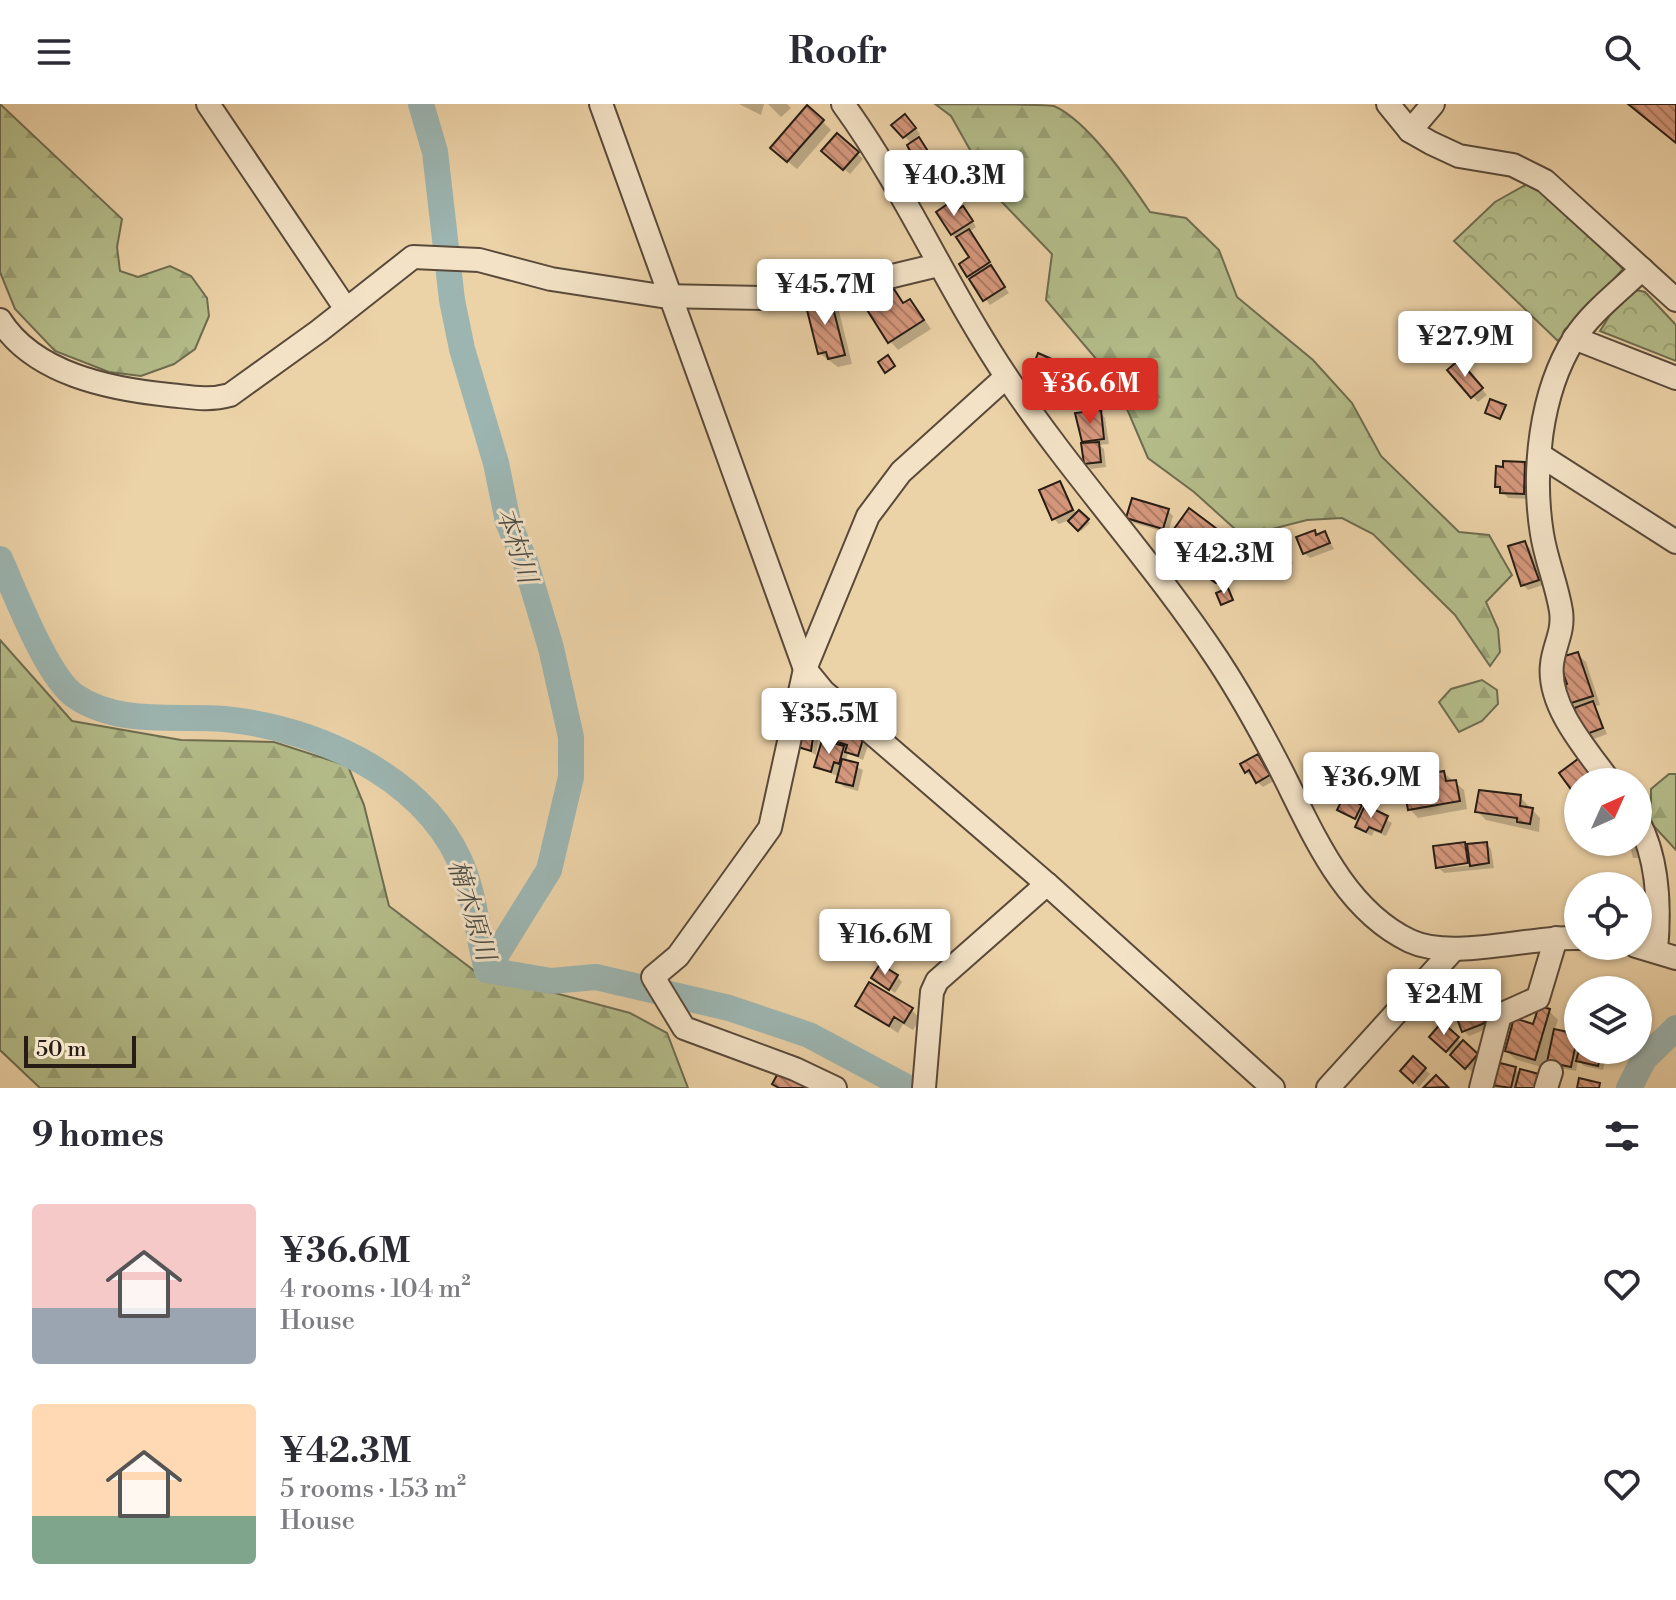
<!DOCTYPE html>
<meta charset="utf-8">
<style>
:root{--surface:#fff;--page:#f7f7f7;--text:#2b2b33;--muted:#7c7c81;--accent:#d93025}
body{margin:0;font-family:"Libre Bodoni","Noto Serif JP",serif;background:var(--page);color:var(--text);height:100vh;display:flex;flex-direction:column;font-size:30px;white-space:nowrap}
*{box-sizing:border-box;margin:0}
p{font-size:26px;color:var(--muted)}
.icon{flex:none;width:44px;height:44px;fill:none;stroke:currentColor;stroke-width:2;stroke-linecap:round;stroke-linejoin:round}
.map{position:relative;height:984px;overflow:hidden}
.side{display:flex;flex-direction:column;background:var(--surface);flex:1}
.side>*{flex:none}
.needle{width:52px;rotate:45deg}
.controls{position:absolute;left:1564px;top:664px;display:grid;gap:16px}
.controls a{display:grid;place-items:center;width:88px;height:88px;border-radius:50%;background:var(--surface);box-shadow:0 2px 6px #0004;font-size:40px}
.scale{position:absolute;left:24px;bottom:20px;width:112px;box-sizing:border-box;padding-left:8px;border:4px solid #281d15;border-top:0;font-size:22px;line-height:28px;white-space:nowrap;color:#281d15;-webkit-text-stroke:6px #f3e2c6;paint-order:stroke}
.price{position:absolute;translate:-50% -68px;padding:0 18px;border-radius:8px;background:#fff;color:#222;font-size:26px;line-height:52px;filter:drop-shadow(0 2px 4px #0008)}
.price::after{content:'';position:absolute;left:50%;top:48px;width:24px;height:18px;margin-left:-12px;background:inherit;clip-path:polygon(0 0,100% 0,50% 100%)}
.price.on{background:var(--accent);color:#fff}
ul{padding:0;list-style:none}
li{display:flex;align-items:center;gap:24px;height:200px;padding:0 32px}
li span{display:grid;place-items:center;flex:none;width:224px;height:160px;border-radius:8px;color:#555}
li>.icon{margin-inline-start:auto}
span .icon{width:96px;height:96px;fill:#fffc;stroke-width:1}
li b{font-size:34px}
h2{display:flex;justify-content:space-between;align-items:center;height:96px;padding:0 32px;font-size:34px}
header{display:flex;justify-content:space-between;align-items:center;height:104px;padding:0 32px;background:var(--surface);font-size:36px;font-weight:700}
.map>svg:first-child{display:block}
</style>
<header><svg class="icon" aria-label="menu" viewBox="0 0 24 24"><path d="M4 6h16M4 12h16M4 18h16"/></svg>Roofr<svg class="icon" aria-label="search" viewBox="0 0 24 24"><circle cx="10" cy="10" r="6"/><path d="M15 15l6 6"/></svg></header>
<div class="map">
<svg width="1676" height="984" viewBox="0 0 1676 984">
<defs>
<pattern id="forest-firs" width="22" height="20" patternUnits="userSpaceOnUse" patternTransform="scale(2)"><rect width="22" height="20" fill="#b4bd8a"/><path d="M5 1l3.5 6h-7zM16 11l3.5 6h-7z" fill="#9ba276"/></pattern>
<pattern id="park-crowns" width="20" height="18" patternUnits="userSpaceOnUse" patternTransform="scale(2)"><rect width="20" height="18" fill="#b4bd8a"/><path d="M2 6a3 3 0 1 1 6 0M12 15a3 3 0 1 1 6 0" fill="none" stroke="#9ba276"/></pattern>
<pattern id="building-back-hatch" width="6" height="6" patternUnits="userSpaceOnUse" patternTransform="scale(2)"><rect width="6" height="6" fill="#d5977c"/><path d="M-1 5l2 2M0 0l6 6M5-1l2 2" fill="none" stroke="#ad7b64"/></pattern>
</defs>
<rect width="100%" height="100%" fill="#ecd2a7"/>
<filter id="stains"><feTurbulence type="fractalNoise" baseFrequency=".0025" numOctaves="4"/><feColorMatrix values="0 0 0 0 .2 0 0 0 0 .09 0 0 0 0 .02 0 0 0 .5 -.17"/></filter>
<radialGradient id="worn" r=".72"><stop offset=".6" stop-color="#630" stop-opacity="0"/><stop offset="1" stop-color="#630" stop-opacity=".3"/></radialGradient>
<g fill="url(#forest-firs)" stroke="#6e6d50" stroke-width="2">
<path d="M 0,0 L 122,115 L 117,143 L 120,167 L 138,173 L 170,162 L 191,172 L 207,194 L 209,212 L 195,245 L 174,260 L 141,272 L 109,268 L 55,247 L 15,205 L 0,168 Z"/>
<path d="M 935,0 C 959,0 1037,0 1054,2 C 1088,17 1129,77 1150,108 L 1186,114 L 1219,146 L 1237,193 L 1313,256 L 1352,299 L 1381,352 L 1459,428 L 1489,431 L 1512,471 L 1486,498 L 1498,525 L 1500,548 L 1490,562 L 1455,511 L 1373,430 L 1342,414 L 1307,416 L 1256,429 L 1235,425 L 1194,388 L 1148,354 L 1115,277 L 1046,196 L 1052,150 L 996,92 L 951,12 Z"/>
<path d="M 0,536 L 72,617 L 181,636 L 274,638 L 348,662 L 364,701 L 389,802 L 476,868 L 630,909 L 667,929 L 688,984 L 40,984 L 0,946 Z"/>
<path d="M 1482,576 L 1497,586 L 1498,600 L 1482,617 L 1459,628 L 1439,598 L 1451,585 Z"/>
<path d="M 1669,670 L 1676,670 L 1676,746 L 1651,719 L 1651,685 Z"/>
</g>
<g fill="url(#park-crowns)" stroke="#6e6d50" stroke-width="2">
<path d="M 1529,79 L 1557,99 L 1623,165 L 1558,237 L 1454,137 L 1495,98 Z"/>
<path d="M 1636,186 L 1645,188 L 1676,221 L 1676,257 L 1600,227 L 1610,211 Z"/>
</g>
<g fill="#0003">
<path d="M 739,0 L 764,0 L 761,11 Z"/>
<path d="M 768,0 L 787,0 L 791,4 L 781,13 Z"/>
<path d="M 822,17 L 831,26 L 797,65 L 781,52 Z"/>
<path d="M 910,18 L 920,30 L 910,38 L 894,21 Z"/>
<path d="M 837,32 L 863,55 L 850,70 L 829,52 Z"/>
<path d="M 919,36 L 940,66 L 930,72 L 924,66 L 918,69 L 913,64 Z"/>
<path d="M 931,72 L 936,79 L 929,84 L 923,77 Z"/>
<path d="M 957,105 L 968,110 L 976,123 L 969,128 L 1009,189 L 990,201 L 969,172 L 971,154 L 952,130 Z"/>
<path d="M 892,185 L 905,200 L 910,197 L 918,206 L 931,225 L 898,246 L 890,237 Z"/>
<path d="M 830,194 L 838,203 L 852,260 L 838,263 L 819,249 Z"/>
<path d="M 1507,218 L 1523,234 L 1516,241 L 1498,228 Z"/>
<path d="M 1034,264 L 1076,267 L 1081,273 L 1076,285 L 1064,280 L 1073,288 L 1067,303 L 1056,297 L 1062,279 Z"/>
<path d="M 1464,264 L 1487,291 L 1478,298 L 1450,266 Z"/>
<path d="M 1095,275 L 1100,280 L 1103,308 L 1100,308 L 1105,314 L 1109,340 L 1099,341 L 1104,345 L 1106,363 L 1091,365 L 1086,359 L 1088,341 L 1084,337 L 1089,309 L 1084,304 Z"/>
<path d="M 1524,360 L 1529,366 L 1529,395 L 1508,394 L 1497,382 Z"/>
<path d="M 1060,379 L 1077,411 L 1079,408 L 1090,419 L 1081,427 L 1069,416 L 1059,420 L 1054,415 Z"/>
<path d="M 1168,407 L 1173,412 L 1168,429 L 1134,419 L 1128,413 Z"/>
<path d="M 1216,426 L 1239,457 L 1234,463 L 1212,445 L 1209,449 L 1182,430 Z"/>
<path d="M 1314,429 L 1318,432 L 1325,429 L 1334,445 L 1310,454 L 1304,449 Z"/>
<path d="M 1525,439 L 1530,444 L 1543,481 L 1528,486 L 1523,481 Z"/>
<path d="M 1283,443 L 1293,460 L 1279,465 L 1273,460 Z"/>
<path d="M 1227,463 L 1232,468 L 1222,483 L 1209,474 Z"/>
<path d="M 1577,550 L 1586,558 L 1600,601 L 1595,602 L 1607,630 L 1591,636 L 1570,599 L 1570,582 Z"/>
<path d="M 812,608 L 850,624 L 856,629 L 854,634 L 868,642 L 863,656 L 848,649 L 846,658 L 863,666 L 858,687 L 844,683 L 839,678 L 840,673 L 816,663 L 837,642 L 830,633 L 819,630 L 816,651 L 800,642 Z"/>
<path d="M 1258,652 L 1274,677 L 1263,683 L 1246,668 Z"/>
<path d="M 1444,669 L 1464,686 L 1467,705 L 1418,714 L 1410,705 L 1421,688 Z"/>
<path d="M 1520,693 L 1540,714 L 1539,728 L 1486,716 L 1478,708 Z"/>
<path d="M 1361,703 L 1392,719 L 1386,732 L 1374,727 L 1372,732 L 1363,728 L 1357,722 L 1359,718 L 1339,706 Z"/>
<path d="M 1629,738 L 1638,738 L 1644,754 L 1633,754 Z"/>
<path d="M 1464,740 L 1470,746 L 1469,742 L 1486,740 L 1491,745 L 1494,764 L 1444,769 L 1440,765 L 1478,760 L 1477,756 L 1438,763 L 1435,744 Z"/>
<path d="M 897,872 L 902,878 L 895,889 L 874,874 Z"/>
<path d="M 857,902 L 912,906 L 920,915 L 913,926 L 903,920 L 898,929 Z"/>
<path d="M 1478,905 L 1489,924 L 1469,932 L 1464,927 Z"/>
<path d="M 1549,907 L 1558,916 L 1554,928 L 1577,932 L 1578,946 L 1608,946 L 1603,966 L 1584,962 L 1578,956 L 1576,967 L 1555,963 L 1547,954 L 1544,964 L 1515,955 L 1507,947 Z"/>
<path d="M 1442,921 L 1482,957 L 1472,968 L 1432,933 Z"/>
<path d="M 1413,955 L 1430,970 L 1419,983 L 1403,967 Z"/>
<path d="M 1515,965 L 1521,971 L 1546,984 L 1496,984 L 1493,981 Z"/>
</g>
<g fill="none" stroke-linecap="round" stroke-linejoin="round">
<g stroke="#9cb5b1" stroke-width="26">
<path d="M 421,0 L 435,48 L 452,196 L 462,245 L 496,359 L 508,418 L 525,457 L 551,544 L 571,633 L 571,673 L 549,766 L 487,866"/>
<path d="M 0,455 C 15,488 47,573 75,592 C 119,622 175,611 224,615 C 314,624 419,670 459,755 C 475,789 477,829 487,866"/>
<path d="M 487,866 L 551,877 L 596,873 L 729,904 L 809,931 L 908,984"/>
<path d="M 1629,984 L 1644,955 L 1676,924"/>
</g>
</g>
<g fill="url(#building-back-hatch)" stroke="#281d15" stroke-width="2">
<path d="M 1628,0 L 1676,0 L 1676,39 Z"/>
<path d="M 807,1 L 824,16 L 787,58 L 770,44 Z"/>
<path d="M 905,10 L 916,24 L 903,34 L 891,21 Z"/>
<path d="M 837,29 L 859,48 L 843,66 L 821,47 Z"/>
<path d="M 919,33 L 936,60 L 923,68 L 919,61 L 911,65 L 903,52 L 910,47 L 907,41 Z"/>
<path d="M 952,97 L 957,106 L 963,102 L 973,117 L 951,131 L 936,108 Z"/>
<path d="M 969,125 L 990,158 L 967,173 L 959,160 L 969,153 L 956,133 Z"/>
<path d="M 991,161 L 1005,183 L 983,197 L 969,175 Z"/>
<path d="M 892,182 L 903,199 L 910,195 L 924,216 L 888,239 L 864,201 Z"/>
<path d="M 830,192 L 845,251 L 828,255 L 826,248 L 818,250 L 805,198 Z"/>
<path d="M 1507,216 L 1514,222 L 1502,234 L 1495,228 Z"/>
<path d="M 1038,249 L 1077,266 L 1071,281 L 1032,265 Z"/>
<path d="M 888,251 L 895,262 L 885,269 L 878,258 Z"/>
<path d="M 1459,256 L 1483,284 L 1471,294 L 1447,266 Z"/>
<path d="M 1095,273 L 1099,303 L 1082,305 L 1079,275 Z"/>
<path d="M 1060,280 L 1072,285 L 1065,302 L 1053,297 Z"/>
<path d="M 1490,295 L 1506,301 L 1500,315 L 1485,309 Z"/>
<path d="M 1101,306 L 1104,335 L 1082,338 L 1075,309 Z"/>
<path d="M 1099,338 L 1101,358 L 1084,360 L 1081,339 Z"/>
<path d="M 1503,357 L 1525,358 L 1524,390 L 1500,389 L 1500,383 L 1495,383 L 1496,362 L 1503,363 Z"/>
<path d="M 1060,377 L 1073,406 L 1052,416 L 1039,386 Z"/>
<path d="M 1132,394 L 1169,405 L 1163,425 L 1126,414 Z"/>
<path d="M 1189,404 L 1217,425 L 1203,445 L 1174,425 Z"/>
<path d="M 1079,406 L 1089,415 L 1078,427 L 1068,417 Z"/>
<path d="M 1315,426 L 1316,431 L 1325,427 L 1330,439 L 1303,450 L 1296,433 Z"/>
<path d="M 1218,431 L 1235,450 L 1228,459 L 1208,443 Z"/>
<path d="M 1525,437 L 1539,476 L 1521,482 L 1508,442 Z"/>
<path d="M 1283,441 L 1289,454 L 1272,461 L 1266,447 Z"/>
<path d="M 1213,451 L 1228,461 L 1216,479 L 1201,469 Z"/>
<path d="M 1228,484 L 1233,496 L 1221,501 L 1216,489 Z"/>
<path d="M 1578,548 L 1593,592 L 1568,600 L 1562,582 L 1567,580 L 1558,554 Z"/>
<path d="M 1593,597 L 1603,624 L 1584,631 L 1574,604 Z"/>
<path d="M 811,605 L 829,611 L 823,629 L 814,626 L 811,647 L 798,643 Z"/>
<path d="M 833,616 L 851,622 L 849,631 L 863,635 L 858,652 L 845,648 L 847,641 L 827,635 Z"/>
<path d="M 822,636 L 844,642 L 839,660 L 834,658 L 831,668 L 814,663 Z"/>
<path d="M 1258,650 L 1270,671 L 1256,679 L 1249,666 L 1245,669 L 1240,660 Z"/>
<path d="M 1582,652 L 1601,678 L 1578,678 L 1578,695 L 1559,669 Z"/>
<path d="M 842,655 L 858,659 L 853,682 L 836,678 Z"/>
<path d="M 1444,667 L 1446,677 L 1456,676 L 1460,697 L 1408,706 L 1405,689 L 1418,687 L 1416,672 Z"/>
<path d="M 1479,686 L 1521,691 L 1520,702 L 1533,704 L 1530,720 L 1517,718 L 1517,714 L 1475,708 Z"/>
<path d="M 1344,692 L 1362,701 L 1355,715 L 1337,706 Z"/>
<path d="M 1365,701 L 1388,712 L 1381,728 L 1369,723 L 1366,728 L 1355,723 Z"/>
<path d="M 1465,738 L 1468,759 L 1436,764 L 1433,742 Z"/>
<path d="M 1487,738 L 1489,759 L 1470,762 L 1467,740 Z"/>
<path d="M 880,860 L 898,871 L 889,886 L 871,874 Z"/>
<path d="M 869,878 L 913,904 L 904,919 L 894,913 L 889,922 L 855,902 Z"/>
<path d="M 1539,902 L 1550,905 L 1535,956 L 1505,947 L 1514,914 L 1533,920 Z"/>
<path d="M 1478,903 L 1485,919 L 1462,928 L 1456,912 Z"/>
<path d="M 1442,918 L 1459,933 L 1446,948 L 1429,933 Z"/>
<path d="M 1554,925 L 1578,930 L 1571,963 L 1547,958 Z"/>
<path d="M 1463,936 L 1478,950 L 1465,965 L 1450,951 Z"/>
<path d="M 1579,946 L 1602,946 L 1598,962 L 1576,957 Z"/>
<path d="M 1413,952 L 1426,964 L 1413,979 L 1400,967 Z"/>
<path d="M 1496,958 L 1516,963 L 1511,984 L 1491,981 Z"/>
<path d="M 781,964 L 815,984 L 779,984 L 772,980 Z"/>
<path d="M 1520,965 L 1543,971 L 1540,984 L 1515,984 Z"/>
<path d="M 1436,971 L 1448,983 L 1423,984 Z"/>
<path d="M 1579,974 L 1600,979 L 1599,984 L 1577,984 Z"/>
</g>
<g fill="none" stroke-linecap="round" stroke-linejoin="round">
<g stroke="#594a3a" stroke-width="26">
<g id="minor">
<path d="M 208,0 L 346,205"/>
<path d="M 601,0 L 805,565 L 823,587 L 1047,780 L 1273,984"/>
<path d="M 843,0 C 906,87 948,186 1008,275 C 1073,372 1154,459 1218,556 C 1241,591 1262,629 1281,666 C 1313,729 1343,805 1410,837 C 1453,857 1529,832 1578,834"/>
<path d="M 1388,0 L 1410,27 L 1431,39 L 1459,52 L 1513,61 L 1545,77 L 1676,196"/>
<path d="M 1410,27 L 1433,0"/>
<path d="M 0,216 C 34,270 110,285 169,291 C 190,293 209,297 230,291 L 319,227 L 413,153 L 479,156 L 551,175 L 661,192 L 763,194 L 876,176 L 938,161"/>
<path d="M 1574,234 L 1676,274"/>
<path d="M 1540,351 L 1676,438"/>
<path d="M 1610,678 C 1587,646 1547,602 1552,560 C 1554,541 1564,528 1561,507 C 1557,481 1546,456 1542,430 C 1532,368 1540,289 1574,235 C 1591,208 1620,187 1642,165"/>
<path d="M 1638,717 C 1659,756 1660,804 1656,847"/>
<path d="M 1636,842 L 1676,854"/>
<path d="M 835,984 L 795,965 L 684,924 L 653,873 L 678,852 L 770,724 L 805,565 L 868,412 L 901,368 L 1006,273"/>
<path d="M 924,984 L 932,888 L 937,877 L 1047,780"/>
<path d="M 1328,984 L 1454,845"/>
<path d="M 1481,984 L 1500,911 L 1538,894 L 1556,834"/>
<path d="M 1546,984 L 1551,968"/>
</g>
</g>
<use href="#minor" stroke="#f3e2c6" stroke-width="22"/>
</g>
<g text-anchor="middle" stroke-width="6" stroke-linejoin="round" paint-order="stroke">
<g font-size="26" font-style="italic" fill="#4b4b44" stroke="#f3e2c6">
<text transform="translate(517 441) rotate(72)" y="9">本村川</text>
<text transform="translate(472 806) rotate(73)" y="9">楠木原川</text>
</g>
</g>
<rect width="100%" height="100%" filter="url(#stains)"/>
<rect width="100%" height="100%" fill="url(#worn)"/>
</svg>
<div class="controls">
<a><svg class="needle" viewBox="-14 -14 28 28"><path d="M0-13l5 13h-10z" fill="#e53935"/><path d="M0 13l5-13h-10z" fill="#7c7c81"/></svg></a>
<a><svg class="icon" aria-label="locate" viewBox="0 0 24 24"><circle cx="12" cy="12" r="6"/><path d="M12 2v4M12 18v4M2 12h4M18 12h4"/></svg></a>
<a><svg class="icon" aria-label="layers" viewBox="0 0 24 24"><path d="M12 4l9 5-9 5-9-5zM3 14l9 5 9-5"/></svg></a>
</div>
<div class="scale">50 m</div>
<b class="price" style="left:954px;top:114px">¥40.3M</b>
<b class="price" style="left:825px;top:223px">¥45.7M</b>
<b class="price" style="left:1465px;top:275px">¥27.9M</b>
<b class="price on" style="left:1090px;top:322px">¥36.6M</b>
<b class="price" style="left:1224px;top:492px">¥42.3M</b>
<b class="price" style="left:829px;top:652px">¥35.5M</b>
<b class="price" style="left:1371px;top:716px">¥36.9M</b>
<b class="price" style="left:885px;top:873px">¥16.6M</b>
<b class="price" style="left:1444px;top:933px">¥24M</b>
</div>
<section class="side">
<h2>9 homes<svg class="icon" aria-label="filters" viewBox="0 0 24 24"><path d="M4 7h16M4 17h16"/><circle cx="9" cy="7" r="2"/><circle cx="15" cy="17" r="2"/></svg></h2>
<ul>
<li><span style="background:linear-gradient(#f6c9c9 65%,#9aa5b1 0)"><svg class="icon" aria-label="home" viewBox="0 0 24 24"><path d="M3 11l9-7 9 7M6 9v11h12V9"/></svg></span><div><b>¥36.6M</b><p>4 rooms · 104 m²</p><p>House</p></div><svg class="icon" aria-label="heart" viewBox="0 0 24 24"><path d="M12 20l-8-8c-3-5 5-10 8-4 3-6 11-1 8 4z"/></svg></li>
<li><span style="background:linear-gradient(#ffd9b3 70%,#7fa58c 0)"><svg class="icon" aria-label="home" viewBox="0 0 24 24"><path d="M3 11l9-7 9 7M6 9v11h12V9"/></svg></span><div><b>¥42.3M</b><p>5 rooms · 153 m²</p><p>House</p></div><svg class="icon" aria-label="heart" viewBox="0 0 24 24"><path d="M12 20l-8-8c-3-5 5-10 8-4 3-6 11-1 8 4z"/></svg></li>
</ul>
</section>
